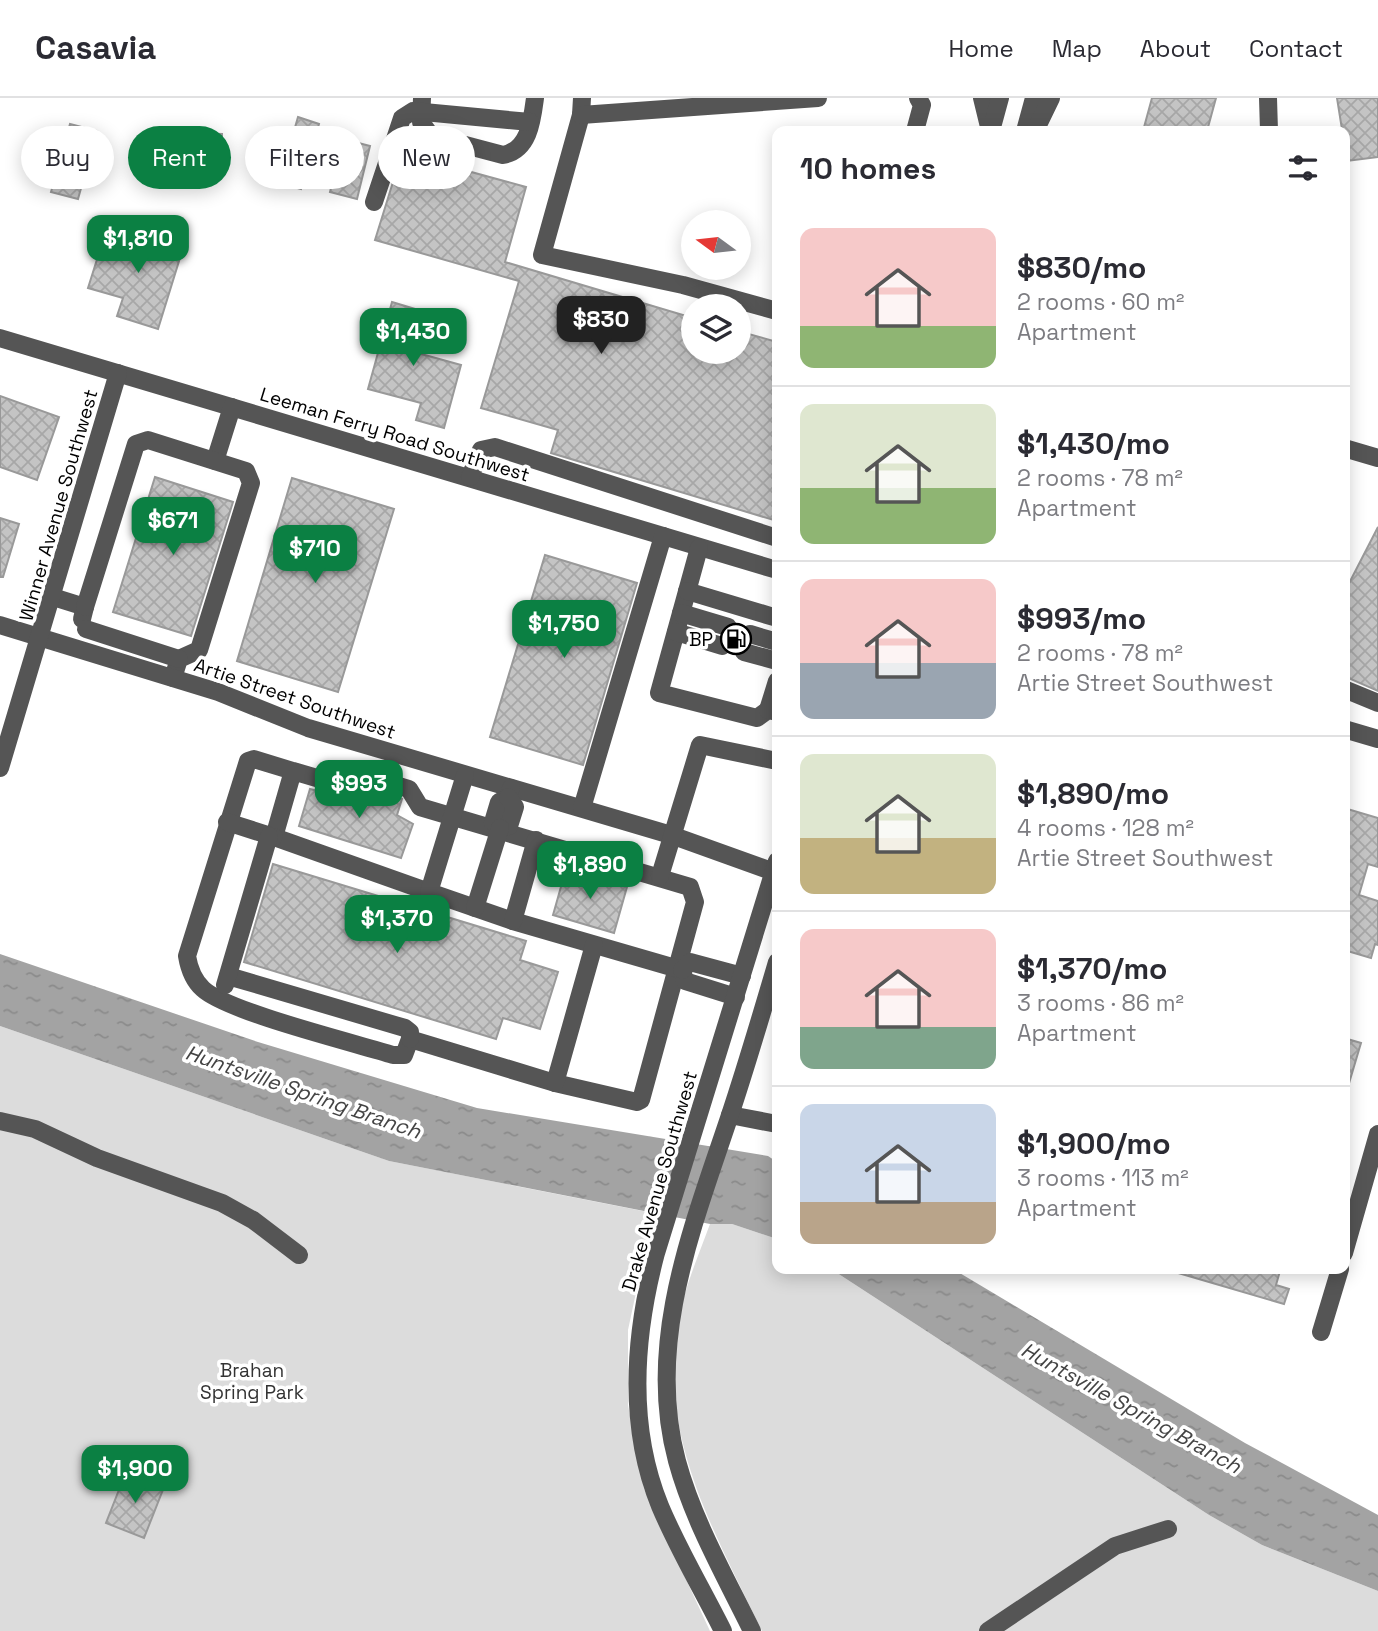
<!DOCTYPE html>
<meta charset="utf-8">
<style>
:root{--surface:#fff;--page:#f2f2f3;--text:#2b2b33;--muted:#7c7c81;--line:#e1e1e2;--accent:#0b8043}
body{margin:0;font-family:"Space Grotesk",sans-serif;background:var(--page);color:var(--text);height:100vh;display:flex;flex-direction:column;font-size:26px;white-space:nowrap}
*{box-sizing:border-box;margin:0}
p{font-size:23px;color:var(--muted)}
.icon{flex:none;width:38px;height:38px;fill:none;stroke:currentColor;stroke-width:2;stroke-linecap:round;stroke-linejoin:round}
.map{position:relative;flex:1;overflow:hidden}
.details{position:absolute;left:772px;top:28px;width:578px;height:1148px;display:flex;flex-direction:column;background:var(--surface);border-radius:14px;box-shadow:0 4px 18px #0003}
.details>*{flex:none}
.guide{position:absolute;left:21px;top:28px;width:646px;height:63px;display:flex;gap:14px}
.needle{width:46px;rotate:285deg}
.controls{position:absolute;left:681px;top:112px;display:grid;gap:14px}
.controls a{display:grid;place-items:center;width:70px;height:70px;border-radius:50%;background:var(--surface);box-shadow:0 4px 18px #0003;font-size:35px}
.price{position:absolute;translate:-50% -60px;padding:0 16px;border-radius:14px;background:var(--accent);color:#fff;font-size:23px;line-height:46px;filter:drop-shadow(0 2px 4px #0008)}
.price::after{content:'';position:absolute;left:50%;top:42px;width:21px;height:16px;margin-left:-10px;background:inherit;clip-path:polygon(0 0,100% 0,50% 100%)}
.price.selected{background:#222;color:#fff}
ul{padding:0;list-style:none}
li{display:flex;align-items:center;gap:21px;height:175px;padding:0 28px}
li+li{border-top:2px solid var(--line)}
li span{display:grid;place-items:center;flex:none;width:196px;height:140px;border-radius:14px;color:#555}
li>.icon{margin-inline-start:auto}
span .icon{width:84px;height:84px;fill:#fffc;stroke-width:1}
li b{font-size:30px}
h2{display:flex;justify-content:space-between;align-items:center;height:84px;padding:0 28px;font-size:30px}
.chip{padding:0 24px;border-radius:32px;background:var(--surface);box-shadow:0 4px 18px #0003;font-size:24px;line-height:63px}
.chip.selected{background:var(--accent);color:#fff}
header{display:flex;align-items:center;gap:42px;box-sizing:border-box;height:98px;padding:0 35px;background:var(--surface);border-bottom:2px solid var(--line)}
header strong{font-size:33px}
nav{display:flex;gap:38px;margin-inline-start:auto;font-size:24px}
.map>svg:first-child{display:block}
</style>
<header>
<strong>Casavia</strong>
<nav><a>Home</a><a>Map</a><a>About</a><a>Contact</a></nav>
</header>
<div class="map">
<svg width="1378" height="1533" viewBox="0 0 1378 1533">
<defs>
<pattern id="water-ripples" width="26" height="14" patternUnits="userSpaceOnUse" patternTransform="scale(1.75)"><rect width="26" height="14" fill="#a3a3a3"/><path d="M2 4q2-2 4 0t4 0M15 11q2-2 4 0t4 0" fill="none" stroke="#8b8b8b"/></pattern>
<pattern id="building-cross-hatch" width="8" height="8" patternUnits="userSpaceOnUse" patternTransform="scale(1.75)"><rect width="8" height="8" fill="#c4c4c4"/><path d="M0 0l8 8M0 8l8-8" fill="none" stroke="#a7a7a7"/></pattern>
</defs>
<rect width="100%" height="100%" fill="#fff"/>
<g fill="#dcdcdc">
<path d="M 0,928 L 389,1063 L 653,1115 L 628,1232 L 628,1307 L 644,1391 L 710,1533 L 0,1533 Z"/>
<path d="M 710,1126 L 732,1126 L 777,1141 L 777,1171 L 831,1171 L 1209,1417 L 1262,1447 L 1378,1493 L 1378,1533 L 762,1533 C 715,1435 659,1341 677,1228 C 683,1193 698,1159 710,1126 Z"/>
</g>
<g fill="url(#water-ripples)">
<path d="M 0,856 L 258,944 L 477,1010 L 768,1058 L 777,1064 L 777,1141 L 732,1126 L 710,1126 L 389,1063 L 0,928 Z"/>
<path d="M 831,1171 L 953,1171 L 1245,1345 L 1378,1417 L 1378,1493 L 1262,1447 L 1209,1417 Z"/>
</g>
<g fill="url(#building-cross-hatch)" stroke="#999" stroke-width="2">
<path d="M 1152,0 L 1216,0 L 1207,33 L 1143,33 Z"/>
<path d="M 1337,0 L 1378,0 L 1378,59 L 1347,63 Z"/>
<path d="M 298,19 L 319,26 L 301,91 L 279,85 Z"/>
<path d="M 70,26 L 97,33 L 78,101 L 51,94 Z"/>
<path d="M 186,35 L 222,36 L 221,57 L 185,56 Z"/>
<path d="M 343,41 L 370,48 L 357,101 L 330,94 Z"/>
<path d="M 402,55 L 526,89 L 505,164 L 693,220 L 693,254 L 738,254 L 738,233 L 777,244 L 777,423 L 551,355 L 558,332 L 481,310 L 519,183 L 375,142 Z"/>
<path d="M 143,134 L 184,147 L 158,231 L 117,218 L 123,200 L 88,190 L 105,136 L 140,146 Z"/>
<path d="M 392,204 L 425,214 L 414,254 L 461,267 L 444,330 L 416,322 L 421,305 L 368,291 Z"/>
<path d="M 0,298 L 59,319 L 37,382 L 0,369 Z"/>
<path d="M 155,379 L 233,404 L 191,538 L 113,514 Z"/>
<path d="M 292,380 L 394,411 L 338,594 L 237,563 Z"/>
<path d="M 0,420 L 19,426 L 3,479 L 0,479 Z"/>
<path d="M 1378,429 L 1378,593 L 1344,578 L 1344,495 Z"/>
<path d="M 545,457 L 637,485 L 583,667 L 490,639 Z"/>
<path d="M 310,691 L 362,704 L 371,691 L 402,701 L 397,717 L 413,726 L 401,760 L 299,728 Z"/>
<path d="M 1344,710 L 1378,720 L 1378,769 L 1368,766 L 1359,797 L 1378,803 L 1378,847 L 1375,846 L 1371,860 L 1344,852 Z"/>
<path d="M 273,766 L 526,843 L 520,862 L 558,874 L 540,931 L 503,920 L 496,941 L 244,864 Z"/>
<path d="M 566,771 L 627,789 L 614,835 L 553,817 Z"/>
<path d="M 1344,940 L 1361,945 L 1347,992 L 1344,992 Z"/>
<path d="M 1176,1171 L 1271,1171 L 1280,1173 L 1276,1187 L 1289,1191 L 1284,1206 L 1175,1174 Z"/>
<path d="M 126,1374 L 164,1389 L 144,1440 L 106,1425 Z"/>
</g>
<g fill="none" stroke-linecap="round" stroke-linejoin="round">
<g stroke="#555" stroke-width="18">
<path d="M 422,0 L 421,24 L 431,38 L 503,57 C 529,52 532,23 535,0"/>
<path d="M 582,0 L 581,17 L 542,157 L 683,187 L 777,213"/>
<path d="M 982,0 L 990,33"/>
<path d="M 1268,0 L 1269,33"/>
<path d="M 581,17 L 818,0"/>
<path d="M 915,33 L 922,7 L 918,0"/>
<path d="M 991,33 L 1000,0"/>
<path d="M 1025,33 L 1034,0"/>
<path d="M 1035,33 L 1051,0"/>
<path d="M 374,104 L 402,20 L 413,13 L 530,24"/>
<path d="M 0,240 L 777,472"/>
<path d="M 1344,350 L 1378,360"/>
<path d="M 215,363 L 232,309"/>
<path d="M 470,379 L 481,352 L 495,349 L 777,440"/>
<path d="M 699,450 L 659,595 L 757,620 L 768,612 L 777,614"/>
<path d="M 687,493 L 777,520"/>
<path d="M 53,499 L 85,509 L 82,521"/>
<path d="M 85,509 L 136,346 L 148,342 L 246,373 L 251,385 L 199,552 L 179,561 L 173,580"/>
<path d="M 681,515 L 728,529"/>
<path d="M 0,527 L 218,594 L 308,630 L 671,737 L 777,775"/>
<path d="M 86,531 L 179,561"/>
<path d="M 676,534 L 722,548"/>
<path d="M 750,536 L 777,544"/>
<path d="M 744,554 L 777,563"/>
<path d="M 1344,591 L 1378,605"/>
<path d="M 768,612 L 777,583"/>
<path d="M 1344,631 L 1378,641"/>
<path d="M 0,670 L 118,275"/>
<path d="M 293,673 L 347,689 L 370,679 L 409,691 L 420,709 L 690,789 L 695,804 L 641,1002 L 637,1004 L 555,985 L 410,941 L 404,957 L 393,957 C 355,945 228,914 203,891 C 194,883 189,870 187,858 L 248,663 L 254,661 L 293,673 L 274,739 L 429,794"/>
<path d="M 465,677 L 429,794 L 513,823 L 682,872"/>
<path d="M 582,710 L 663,438"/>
<path d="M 227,724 L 274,739"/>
<path d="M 500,730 L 493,724 L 499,704 L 508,699 L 511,690"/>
<path d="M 500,730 L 509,728 L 515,709 L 508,699"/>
<path d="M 660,778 L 700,647 L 777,663"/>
<path d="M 475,810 L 500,730"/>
<path d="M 513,823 L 536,742"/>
<path d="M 682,872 L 685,883 L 736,899"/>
<path d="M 682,872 L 690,864 L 742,878"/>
<path d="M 228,878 L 405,930 L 410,934 L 410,941"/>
<path d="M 225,887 L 269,738"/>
<path d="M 555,985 L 594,847"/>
<path d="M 730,1017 L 777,1026"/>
<path d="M 0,1023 L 35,1031 L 97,1060 L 222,1105 L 253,1122 L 299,1157"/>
<path d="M 1344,1155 L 1378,1036"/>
<path d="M 1321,1234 L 1340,1171"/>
<path d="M 723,1533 C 702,1491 678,1451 660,1408 C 627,1327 634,1238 656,1155 L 777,763"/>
<path d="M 752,1533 C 725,1478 693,1422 677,1363 C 645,1245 693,1128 730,1017 C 747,966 762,915 777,864"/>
<path d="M 988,1533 L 1115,1448 L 1168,1431"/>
</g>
</g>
<defs>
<g id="fuel-ring" transform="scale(1.575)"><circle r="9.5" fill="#fff" stroke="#000" stroke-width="1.5"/><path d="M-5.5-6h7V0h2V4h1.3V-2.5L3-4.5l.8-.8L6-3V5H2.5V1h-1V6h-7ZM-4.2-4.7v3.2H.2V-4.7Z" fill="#000"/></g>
</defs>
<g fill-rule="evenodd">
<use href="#fuel-ring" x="736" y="541"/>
</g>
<g text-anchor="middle" stroke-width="7" stroke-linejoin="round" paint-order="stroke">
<g font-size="19" fill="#000" stroke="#fff">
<text transform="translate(395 336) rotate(17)" y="7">Leeman Ferry Road Southwest</text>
<text transform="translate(58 407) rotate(-74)" y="7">Winner Avenue Southwest</text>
<text transform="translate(295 600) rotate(19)" y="7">Artie Street Southwest</text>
<text transform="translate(659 1083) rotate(-74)" y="7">Drake Avenue Southwest</text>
</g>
<g font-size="19" fill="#000" stroke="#fff" text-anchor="end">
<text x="713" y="548">BP</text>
</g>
<g font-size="19" fill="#333" stroke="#fff">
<text x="252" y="1279">Brahan<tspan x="252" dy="22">Spring Park</tspan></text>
</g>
<g font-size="21" font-style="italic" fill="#444" stroke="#fff">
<text transform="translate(303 994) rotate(19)" y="7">Huntsville Spring Branch</text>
<text transform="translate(1131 1310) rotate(29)" y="7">Huntsville Spring Branch</text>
</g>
</g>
</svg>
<div class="controls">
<a><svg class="needle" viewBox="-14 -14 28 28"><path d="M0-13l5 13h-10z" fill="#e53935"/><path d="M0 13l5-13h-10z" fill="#7c7c81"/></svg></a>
<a><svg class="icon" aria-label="layers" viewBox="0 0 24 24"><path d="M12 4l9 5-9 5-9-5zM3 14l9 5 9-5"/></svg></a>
</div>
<b class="price" style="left:138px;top:177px">$1,810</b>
<b class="price selected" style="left:601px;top:258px">$830</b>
<b class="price" style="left:413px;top:270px">$1,430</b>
<b class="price" style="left:173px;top:459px">$671</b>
<b class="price" style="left:315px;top:487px">$710</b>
<b class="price" style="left:564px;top:562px">$1,750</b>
<b class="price" style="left:359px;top:722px">$993</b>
<b class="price" style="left:590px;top:803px">$1,890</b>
<b class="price" style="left:397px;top:857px">$1,370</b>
<b class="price" style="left:135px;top:1407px">$1,900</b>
<div class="guide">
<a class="chip">Buy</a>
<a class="chip selected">Rent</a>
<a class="chip">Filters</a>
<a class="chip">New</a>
</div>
<section class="details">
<h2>10 homes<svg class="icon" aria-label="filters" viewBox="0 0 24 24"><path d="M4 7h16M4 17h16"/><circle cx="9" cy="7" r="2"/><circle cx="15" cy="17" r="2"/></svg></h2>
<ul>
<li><span style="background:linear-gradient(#f6c9c9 70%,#8fb573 0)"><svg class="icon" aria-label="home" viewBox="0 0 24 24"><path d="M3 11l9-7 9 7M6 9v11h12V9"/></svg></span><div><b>$830/mo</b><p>2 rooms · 60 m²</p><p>Apartment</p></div></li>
<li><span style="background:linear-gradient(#dfe7d0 60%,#8fb573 0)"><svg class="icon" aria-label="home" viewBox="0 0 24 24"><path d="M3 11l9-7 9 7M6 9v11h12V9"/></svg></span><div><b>$1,430/mo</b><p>2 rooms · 78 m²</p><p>Apartment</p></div></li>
<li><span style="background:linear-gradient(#f6c9c9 60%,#9aa5b1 0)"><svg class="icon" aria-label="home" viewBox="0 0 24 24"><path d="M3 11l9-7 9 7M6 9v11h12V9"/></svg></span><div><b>$993/mo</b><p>2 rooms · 78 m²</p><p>Artie Street Southwest</p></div></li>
<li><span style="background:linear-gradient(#dfe7d0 60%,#c2b280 0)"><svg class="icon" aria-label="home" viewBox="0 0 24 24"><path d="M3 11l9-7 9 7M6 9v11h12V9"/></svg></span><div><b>$1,890/mo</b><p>4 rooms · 128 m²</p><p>Artie Street Southwest</p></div></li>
<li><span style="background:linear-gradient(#f6c9c9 70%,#7fa58c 0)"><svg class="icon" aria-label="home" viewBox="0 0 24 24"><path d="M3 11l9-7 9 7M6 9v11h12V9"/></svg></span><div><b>$1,370/mo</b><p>3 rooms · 86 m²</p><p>Apartment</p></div></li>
<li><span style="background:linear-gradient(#c9d6e8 70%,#b9a48a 0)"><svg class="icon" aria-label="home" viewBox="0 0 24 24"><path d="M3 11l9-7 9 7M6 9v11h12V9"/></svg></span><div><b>$1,900/mo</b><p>3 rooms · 113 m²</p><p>Apartment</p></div></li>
</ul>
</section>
</div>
